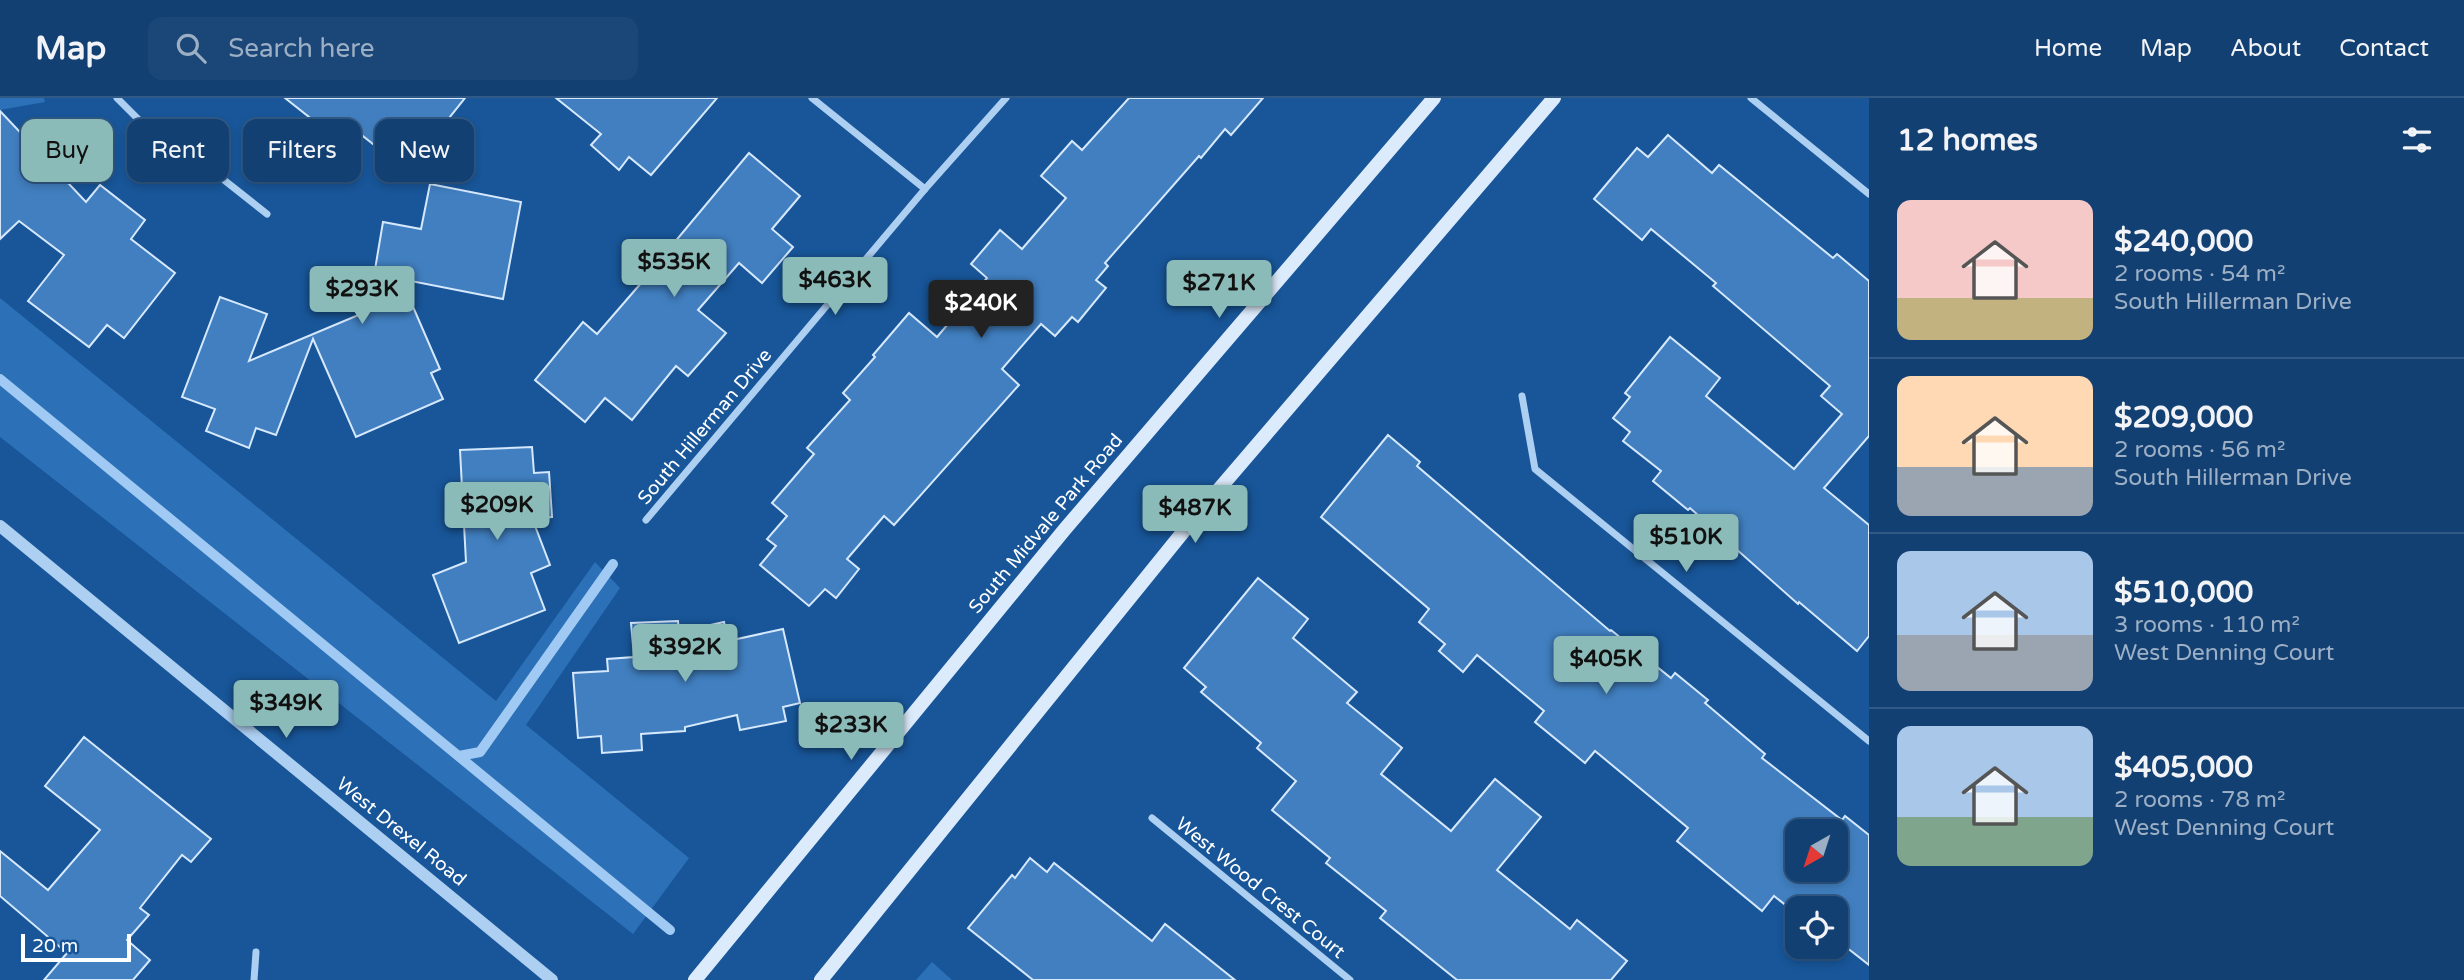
<!DOCTYPE html>
<html lang="en">
<head>
<meta charset="utf-8">
<style>
  :root { --surface:#124073; --page:#1b4778; --text:#f1f3f6; --muted:#9cafc4; --line:#315985; --accent:#8bbbb9 }
  body { margin:0; font-family:"Varela Round",sans-serif; background:var(--page); color:var(--text); height:100vh; display:flex; flex-direction:column; font-size:26px; white-space:nowrap }
  * { box-sizing:border-box; margin:0 }
  p { font-size:23px; color:var(--muted) }
  .icon { flex:none; width:38px; height:38px; fill:none; stroke:currentColor; stroke-width:2; stroke-linecap:round; stroke-linejoin:round }
  .map { position:relative; flex:1; overflow:hidden }
  .sheet { display:flex; flex-direction:column; background:var(--surface); width:595px }
  .sheet>* { flex:none }
  .guide { position:absolute; left:21px; top:21px; width:665px; height:63px; display:flex; gap:14px }
  .needle { width:46px; rotate:219deg }
  .tools { position:absolute; left:1785px; top:721px; display:grid; gap:14px }
  .tools a { display:grid; place-items:center; width:63px; height:63px; border-radius:14px; background:var(--surface); box-shadow:0 4px 10px #0003,0 0 0 2px var(--line); font-size:35px }
  .scale { position:absolute; left:21px; bottom:18px; width:110px; box-sizing:border-box; padding-left:7px; border:4px solid #fff; border-top:0; font-size:19px; line-height:24px; white-space:nowrap; color:#fff; -webkit-text-stroke:5px #185699; paint-order:stroke }
  .price { position:absolute; translate:-50% -60px; padding:0 16px; border-radius:7px; background:var(--accent); color:#111; font-size:23px; line-height:46px; filter:drop-shadow(0 2px 4px #0008) }
  .price::after { content:''; position:absolute; left:50%; top:42px; width:21px; height:16px; margin-left:-10px; background:inherit; clip-path:polygon(0 0,100% 0,50% 100%) }
  .price.current { background:#222; color:#fff }
  ul { padding:0; list-style:none }
  li { display:flex; align-items:center; gap:21px; height:175px; padding:0 28px }
  li+li { border-top:2px solid var(--line) }
  li span { display:grid; place-items:center; flex:none; width:196px; height:140px; border-radius:14px; color:#555 }
  li>.icon { margin-inline-start:auto }
  span .icon { width:84px; height:84px; fill:#fffc; stroke-width:1 }
  li b { font-size:30px }
  h2 { display:flex; justify-content:space-between; align-items:center; height:84px; padding:0 28px; font-size:30px }
  .chip { padding:0 24px; border-radius:14px; background:var(--surface); box-shadow:0 4px 10px #0003,0 0 0 2px var(--line); font-size:24px; line-height:63px }
  .chip.current { background:var(--accent); color:#111 }
  header { display:flex; align-items:center; gap:42px; box-sizing:border-box; height:98px; padding:0 35px; background:var(--surface); border-bottom:2px solid var(--line) }
  header strong { font-size:33px }
  nav { display:flex; gap:38px; margin-inline-start:auto; font-size:24px }
  .search { width:490px; height:63px; background:var(--page); display:flex; align-items:center; gap:18px; box-sizing:border-box; padding:0 24px; border-radius:14px; color:var(--muted); font-size:26px }
  main { display:flex; flex:1; min-height:0 }
  .map>svg:first-child { display:block }
  .park { fill:#2c70b7 }
  .lines { fill:none; stroke-linecap:round; stroke-linejoin:round }
  .stream { stroke:#a0caf3; stroke-width:10 }
  .building { fill:#417fc0; stroke:#d5e8fc; stroke-width:2; fill-rule:evenodd }
  .minor { stroke:#adcff1; stroke-width:7 }
  .tertiary { stroke:#adcff1; stroke-width:12 }
  .secondary { stroke:#dcebfc; stroke-width:14 }
  .labels { text-anchor:middle; stroke-width:5; stroke-linejoin:round; paint-order:stroke }
  .street-label { font-size:19px; fill:#fff; stroke:#185699 }
</style>
</head>
<body>
<header>
<strong>Map</strong>
<div class="search"><svg class="icon" aria-label="search" viewBox="0 0 24 24"><circle cx="10" cy="10" r="6"/><path d="M15 15l6 6"/></svg>Search here</div>
<nav><a>Home</a><a>Map</a><a>About</a><a>Contact</a></nav>
</header>
<main>
<div class="map">
<svg width="1869" height="882" viewBox="0 0 1869 882">
  <rect width="100%" height="100%" fill="#185699"/>
  <g class="park">
    <polygon points="0,0 44,0 45,4 0,12"/>
    <polygon points="0,200 496,603 595,464 620,490 526,627 689,760 633,836 0,339"/>
    <polygon points="932,864 952,882 916,882"/>
  </g>
  <g class="lines">
    <g class="stream">
      <polyline points="0,281 670,832"/>
      <polyline points="459,658 480,654 613,466"/>
    </g>
  </g>
  <g class="building">
    <polygon points="285,0 465,0 410,69 381,46 378,50 354,31 342,45"/>
    <polygon points="556,0 717,0 651,77 629,59 619,72 591,47 601,36"/>
    <polygon points="1129,0 1263,0 1231,37 1225,31 1201,60 1199,58 1105,165 1108,168 1096,182 1106,190 1078,224 1072,219 1055,238 1041,226 1002,271 1019,287 894,427 884,418 847,461 859,471 836,500 825,491 809,508 760,467 776,448 767,441 787,418 772,405 814,356 807,350 850,302 843,295 875,259 873,257 909,215 937,239 987,180 971,166 1000,132 1022,151 1066,100 1041,78 1072,43 1082,52"/>
    <polygon points="0,13 86,104 100,87 145,122 131,141 175,175 124,240 107,227 89,249 28,203 64,157 19,123 0,141"/>
    <polygon points="1668,37 1712,75 1719,67 1833,160 1837,156 1869,183 1869,338 1824,390 1869,427 1869,538 1857,553 1799,504 1798,506 1690,410 1688,412 1653,383 1661,373 1623,343 1630,334 1613,320 1630,299 1625,295 1670,239 1720,280 1706,298 1794,371 1842,316 1821,298 1830,288 1713,188 1716,185 1651,131 1642,142 1594,101 1637,50 1648,59"/>
    <polygon points="749,55 800,98 772,131 793,149 762,185 739,165 698,212 726,235 688,278 676,268 632,322 605,300 585,324 535,282 583,224 597,236 642,184 630,174 653,147 664,157"/>
    <polygon points="430,86 521,104 503,201 401,181 440,271 431,275 443,301 356,339 313,241 276,337 256,330 249,350 206,333 215,311 182,299 220,199 267,216 249,263 368,213 383,124 421,131"/>
    <path d="M 1388,337 L 1420,364 L 1417,368 L 1610,533 L 1611,532 L 1671,580 L 1675,575 L 1708,602 L 1705,605 L 1765,656 L 1762,660 L 1842,722 L 1845,718 L 1869,737 L 1869,867 L 1837,842 L 1836,845 L 1836,810 L 1797,810 L 1797,816 L 1774,798 L 1762,813 L 1677,743 L 1688,730 L 1595,653 L 1585,665 L 1535,624 L 1544,613 L 1477,557 L 1463,574 L 1439,553 L 1445,546 L 1419,524 L 1429,511 L 1321,419 ZM 1797,733 L 1836,733 L 1836,772 L 1797,772 Z"/>
    <polygon points="532,349 534,375 549,374 552,419 532,420 550,467 531,475 545,512 459,545 433,477 466,464 460,352"/>
    <polygon points="1258,480 1308,521 1293,540 1357,594 1347,605 1402,650 1381,676 1451,733 1495,681 1541,719 1497,772 1570,831 1577,822 1627,863 1611,882 1457,882 1380,820 1386,813 1326,765 1330,760 1272,712 1296,683 1257,650 1261,645 1201,594 1206,589 1184,570"/>
    <polygon points="678,523 679,534 724,524 728,543 783,531 800,605 783,609 786,623 740,632 737,617 685,629 685,633 641,636 642,652 602,655 601,638 578,640 573,575 608,573 607,561 634,559 631,525"/>
    <polygon points="84,639 211,741 191,764 182,757 140,810 149,817 127,842 150,862 133,882 44,882 67,855 0,798 0,753 48,792 100,732 45,688"/>
    <polygon points="1030,760 1047,774 1054,765 1152,843 1165,826 1235,882 1033,882 968,830 1012,777 1015,780"/>
  </g>
  <g class="lines">
    <g class="minor">
      <polyline points="117,0 141,24 200,63 267,116"/>
      <polyline points="812,0 925,91"/>
      <polyline points="1751,0 1869,96"/>
      <polyline points="1522,298 1535,371 1869,643"/>
      <polyline points="646,422 925,91 1006,0"/>
      <polyline points="1152,720 1350,882"/>
      <polyline points="254,882 256,854"/>
    </g>
    <polyline class="tertiary" points="0,428 552,882"/>
    <g class="secondary">
      <polyline points="695,882 1065,431 1434,0"/>
      <polyline points="821,882 1196,418 1554,0"/>
    </g>
  </g>
  <g class="labels">
    <g class="street-label">
      <text transform="translate(704 328) rotate(-50)" y="7">South Hillerman Drive</text>
      <text transform="translate(1045 425) rotate(-50)" y="7">South Midvale Park Road</text>
      <text transform="translate(402 733) rotate(39)" y="7">West Drexel Road</text>
      <text transform="translate(1261 789) rotate(39)" y="7">West Wood Crest Court</text>
    </g>
  </g>
</svg>
<div class="tools">
<a><svg class="needle" viewBox="-14 -14 28 28"><path d="M0-13l5 13h-10z" fill="#e53935"/><path d="M0 13l5-13h-10z" fill="#9cafc4"/></svg></a>
<a><svg class="icon" aria-label="locate" viewBox="0 0 24 24"><circle cx="12" cy="12" r="6"/><path d="M12 2v4M12 18v4M2 12h4M18 12h4"/></svg></a>
</div>
<div class="scale">20 m</div>
<b class="price" style="left:674px;top:201px">$535K</b>
<b class="price" style="left:835px;top:219px">$463K</b>
<b class="price" style="left:1219px;top:222px">$271K</b>
<b class="price" style="left:362px;top:228px">$293K</b>
<b class="price current" style="left:981px;top:242px">$240K</b>
<b class="price" style="left:497px;top:444px">$209K</b>
<b class="price" style="left:1195px;top:447px">$487K</b>
<b class="price" style="left:1686px;top:476px">$510K</b>
<b class="price" style="left:685px;top:586px">$392K</b>
<b class="price" style="left:1606px;top:598px">$405K</b>
<b class="price" style="left:286px;top:642px">$349K</b>
<b class="price" style="left:851px;top:664px">$233K</b>
<div class="guide">
<a class="chip current">Buy</a>
<a class="chip">Rent</a>
<a class="chip">Filters</a>
<a class="chip">New</a>
</div>
</div>
<section class="sheet">
<h2>12 homes<svg class="icon" aria-label="filters" viewBox="0 0 24 24"><path d="M4 7h16M4 17h16"/><circle cx="9" cy="7" r="2"/><circle cx="15" cy="17" r="2"/></svg></h2>
<ul>
<li><span style="background:linear-gradient(#f6c9c9 70%,#c2b280 0)"><svg class="icon" aria-label="home" viewBox="0 0 24 24"><path d="M3 11l9-7 9 7M6 9v11h12V9"/></svg></span><div><b>$240,000</b><p>2 rooms · 54 m²</p><p>South Hillerman Drive</p></div></li>
<li><span style="background:linear-gradient(#ffd9b3 65%,#9aa5b1 0)"><svg class="icon" aria-label="home" viewBox="0 0 24 24"><path d="M3 11l9-7 9 7M6 9v11h12V9"/></svg></span><div><b>$209,000</b><p>2 rooms · 56 m²</p><p>South Hillerman Drive</p></div></li>
<li><span style="background:linear-gradient(#a9c7e8 60%,#9aa5b1 0)"><svg class="icon" aria-label="home" viewBox="0 0 24 24"><path d="M3 11l9-7 9 7M6 9v11h12V9"/></svg></span><div><b>$510,000</b><p>3 rooms · 110 m²</p><p>West Denning Court</p></div></li>
<li><span style="background:linear-gradient(#a9c7e8 65%,#7fa58c 0)"><svg class="icon" aria-label="home" viewBox="0 0 24 24"><path d="M3 11l9-7 9 7M6 9v11h12V9"/></svg></span><div><b>$405,000</b><p>2 rooms · 78 m²</p><p>West Denning Court</p></div></li>
</ul>
</section>
</main>
</body>
</html>
